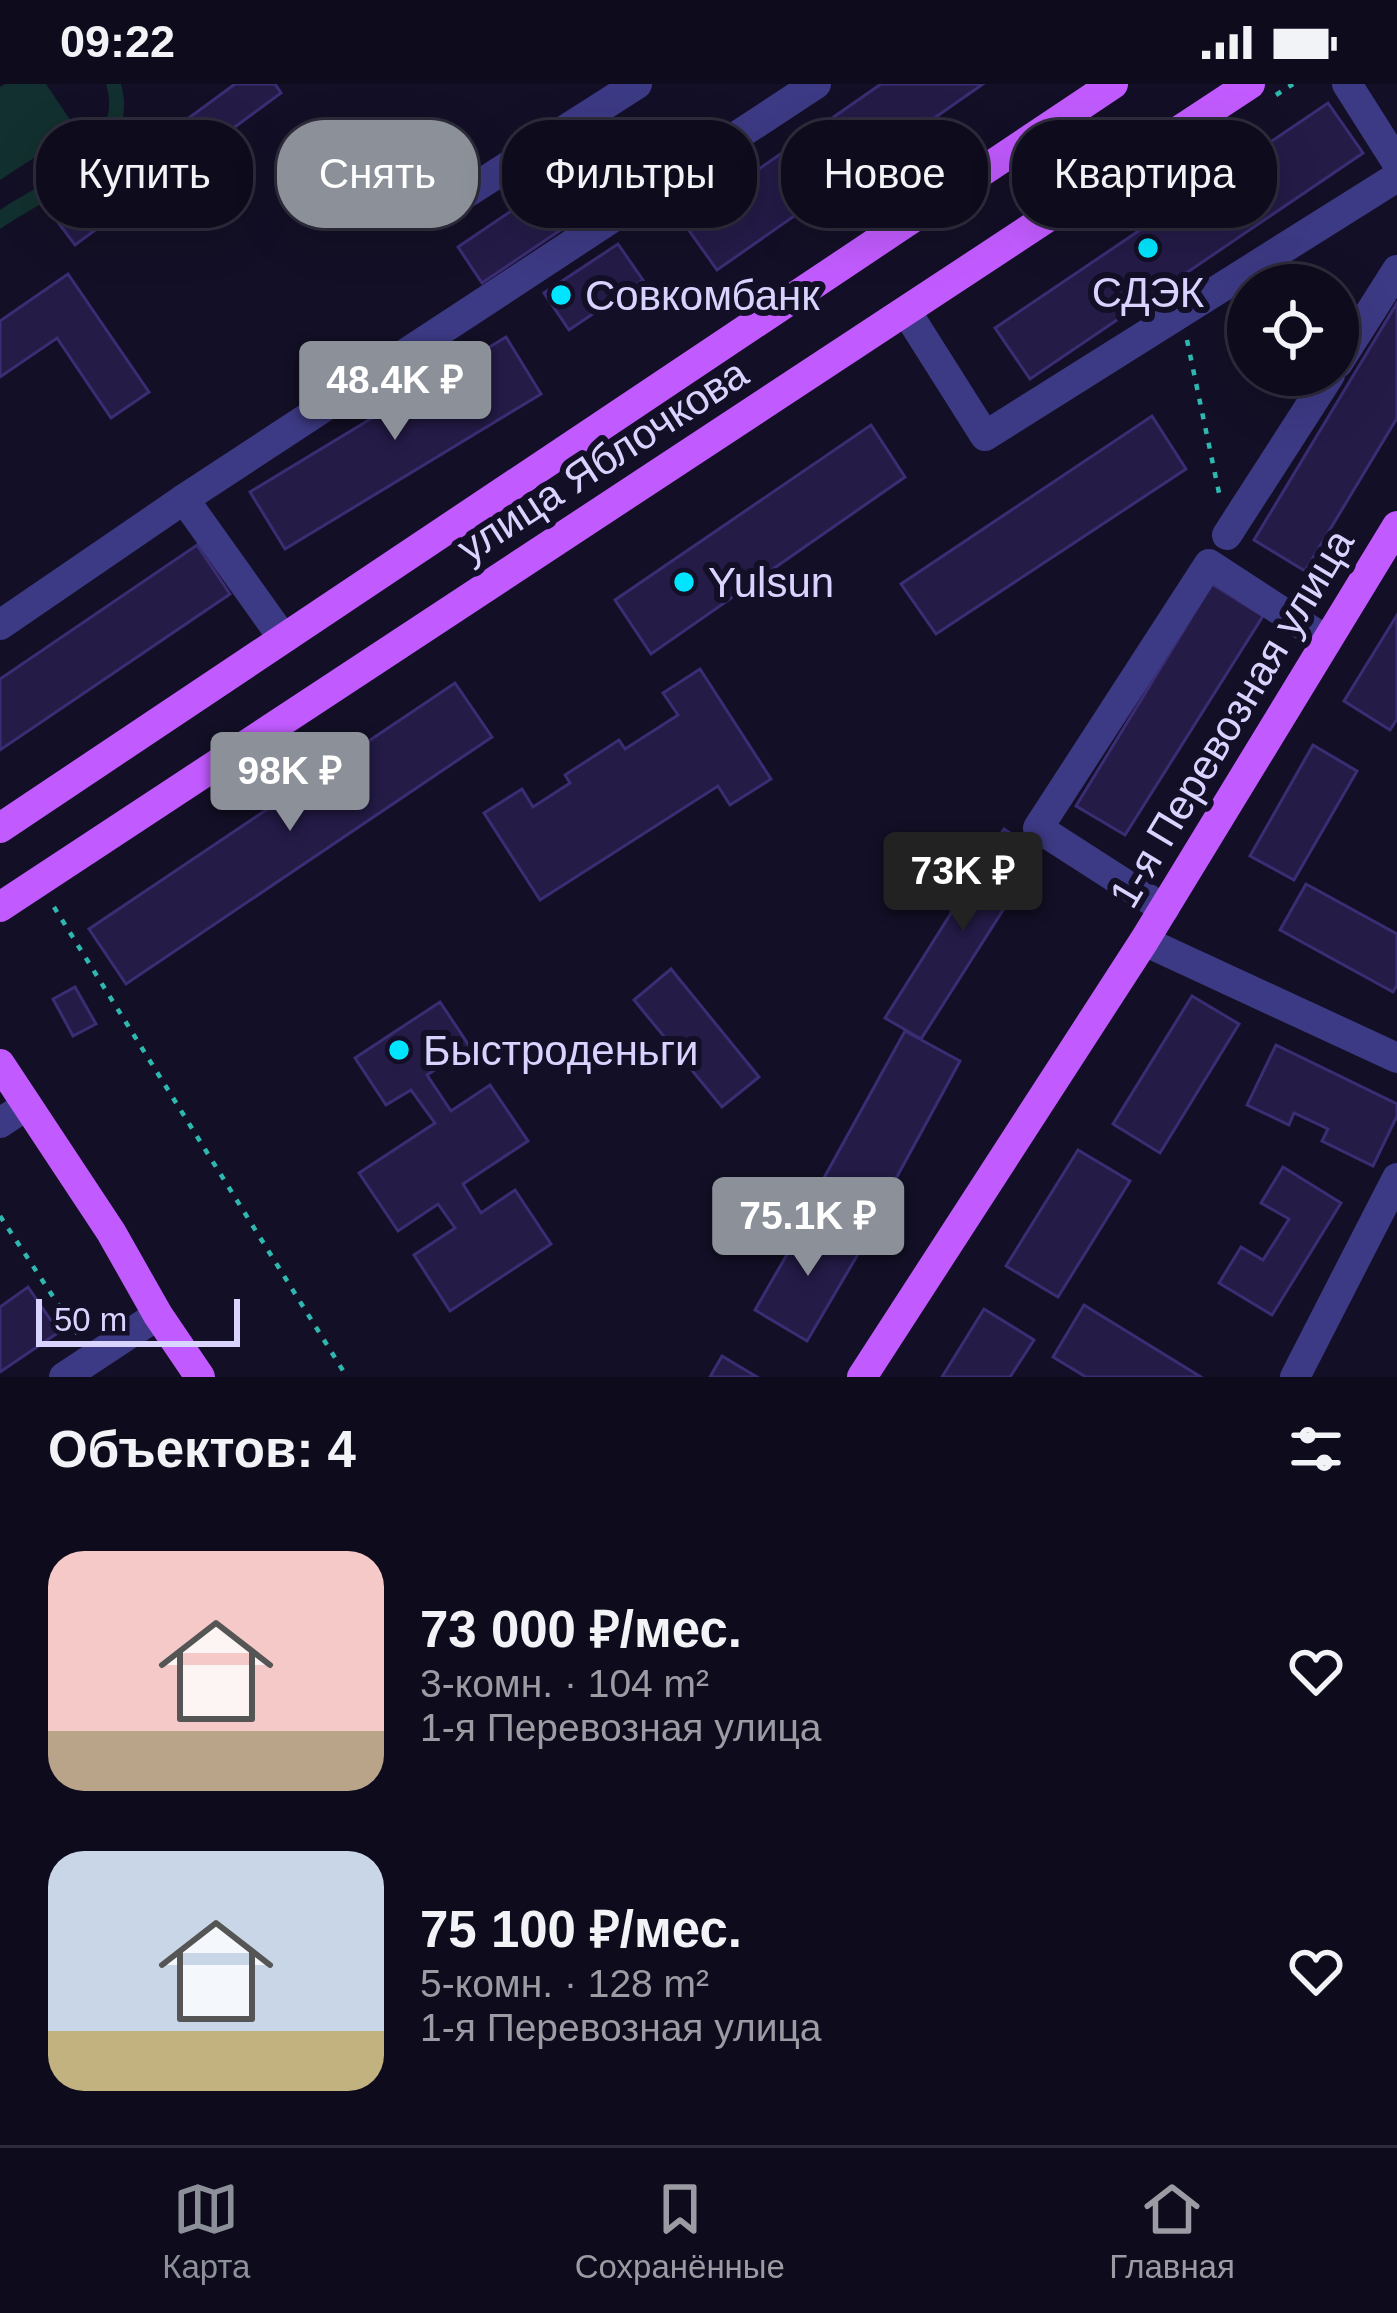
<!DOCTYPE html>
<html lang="ru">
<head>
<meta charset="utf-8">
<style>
  :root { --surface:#0e0b1c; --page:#171425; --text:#f1f3f6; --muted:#9b9ba3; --line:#2e2b3b; --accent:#8c9099 }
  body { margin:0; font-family:Helvetica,sans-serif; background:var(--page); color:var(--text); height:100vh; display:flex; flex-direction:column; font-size:45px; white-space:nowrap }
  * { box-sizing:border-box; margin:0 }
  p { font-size:39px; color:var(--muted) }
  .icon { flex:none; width:66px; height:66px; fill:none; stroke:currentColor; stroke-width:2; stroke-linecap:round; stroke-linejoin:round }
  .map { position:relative; height:1293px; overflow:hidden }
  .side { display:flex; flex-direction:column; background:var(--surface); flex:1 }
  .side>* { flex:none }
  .banner { position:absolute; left:36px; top:36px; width:1326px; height:108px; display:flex; gap:24px }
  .tools { position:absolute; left:1227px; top:180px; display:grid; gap:24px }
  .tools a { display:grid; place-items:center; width:132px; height:132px; border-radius:50%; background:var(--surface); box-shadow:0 12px 48px #0002,0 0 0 3px var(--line); font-size:60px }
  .scale { position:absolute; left:36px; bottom:30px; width:204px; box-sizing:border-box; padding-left:12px; border:6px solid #d9d4ff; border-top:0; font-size:33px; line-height:42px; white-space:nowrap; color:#d9d4ff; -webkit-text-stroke:9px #130f26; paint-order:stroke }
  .price { position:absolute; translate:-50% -102px; padding:0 27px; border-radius:12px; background:var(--accent); color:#fff; font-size:39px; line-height:78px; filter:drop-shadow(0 3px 6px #0008) }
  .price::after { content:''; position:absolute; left:50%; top:72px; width:36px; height:27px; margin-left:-18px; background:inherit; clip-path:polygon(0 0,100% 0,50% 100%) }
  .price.current { background:#222; color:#fff }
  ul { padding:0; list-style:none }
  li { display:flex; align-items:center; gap:36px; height:300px; padding:0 48px }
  li span { display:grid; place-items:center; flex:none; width:336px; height:240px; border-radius:36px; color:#555 }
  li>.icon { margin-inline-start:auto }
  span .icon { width:144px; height:144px; fill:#fffc; stroke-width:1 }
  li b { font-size:51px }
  h2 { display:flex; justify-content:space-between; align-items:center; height:144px; padding:0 48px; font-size:51px }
  .tag { padding:0 42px; border-radius:48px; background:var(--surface); box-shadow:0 12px 48px #0002,0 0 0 3px var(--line); font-size:42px; line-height:108px }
  .tag.current { background:var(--accent); color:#fff }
  .status { display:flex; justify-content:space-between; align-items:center; height:84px; padding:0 60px; background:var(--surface); direction:ltr }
  .status svg { height:33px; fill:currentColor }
  .tab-bar { display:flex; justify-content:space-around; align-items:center; height:168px; border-top:3px solid var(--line); background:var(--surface); font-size:33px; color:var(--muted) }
  .tab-bar a { display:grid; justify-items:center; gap:6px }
  .tab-bar .current { color:var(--accent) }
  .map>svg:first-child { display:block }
  .green { fill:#12302f }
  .building { fill:#241b47; stroke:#3b2d73; stroke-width:3 }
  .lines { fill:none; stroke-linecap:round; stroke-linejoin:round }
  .path { stroke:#2fb8b0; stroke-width:4.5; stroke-dasharray:6 9; stroke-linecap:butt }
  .minor { stroke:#3d3a85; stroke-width:30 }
  .major { stroke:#c25bff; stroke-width:30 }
  .poi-dot { fill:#00e5ff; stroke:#130f26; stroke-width:4.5 }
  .labels { text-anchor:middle; stroke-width:12; stroke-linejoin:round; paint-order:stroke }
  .poi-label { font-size:42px; fill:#d9d4ff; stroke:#130f26; text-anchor:start }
  .street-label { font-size:42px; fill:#d9d4ff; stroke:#130f26 }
</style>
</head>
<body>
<div class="status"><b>09:22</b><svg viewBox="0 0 49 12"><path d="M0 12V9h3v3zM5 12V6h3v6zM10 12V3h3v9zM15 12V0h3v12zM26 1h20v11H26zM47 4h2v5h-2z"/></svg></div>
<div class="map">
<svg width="1397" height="1293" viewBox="0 0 1397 1293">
  <rect width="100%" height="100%" fill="#130f26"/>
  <g class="green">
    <polygon points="5,0 46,0 77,46 0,96 0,3"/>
    <path d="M 106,0 L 121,0 C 142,73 50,112 0,145 L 0,126 C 45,96 126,65 106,0 Z"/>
  </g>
  <g class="building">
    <polygon points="235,0 275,0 281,9 75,161 54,133"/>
    <polygon points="881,0 983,0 717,186 683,138"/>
    <polygon points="1328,19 1363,69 1030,295 995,244"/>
    <polygon points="623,51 648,87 482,199 458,163"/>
    <polygon points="618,160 643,196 569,246 544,209"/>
    <polygon points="68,190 149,308 111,334 57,254 0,293 0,237"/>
    <polygon points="1397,219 1397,334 1305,487 1254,456"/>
    <polygon points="506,253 541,310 285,465 250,408"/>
    <polygon points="1152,332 1186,385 936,550 901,500"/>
    <polygon points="871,341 905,393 651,570 615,516"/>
    <polygon points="197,461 230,510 0,666 0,595"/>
    <polygon points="1212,500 1263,532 1125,751 1076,722"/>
    <polygon points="1397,531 1397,635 1390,646 1344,617"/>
    <polygon points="700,585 771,695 730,721 718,702 540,816 484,729 522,705 533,723 570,699 565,691 619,656 625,665 678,631 663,609"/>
    <polygon points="455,599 492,653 126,900 89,845"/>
    <polygon points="1313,661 1357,687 1294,796 1250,772"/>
    <polygon points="1004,745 1040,768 921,955 885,934"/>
    <polygon points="1306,800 1397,850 1397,901 1393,908 1280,846"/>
    <polygon points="671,885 759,993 722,1023 634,916"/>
    <polygon points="75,903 96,940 73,952 53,915"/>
    <polygon points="1192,912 1239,940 1160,1069 1113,1040"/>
    <polygon points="440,918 470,963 427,991 451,1027 490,1001 528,1057 463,1100 481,1129 515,1106 551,1160 450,1227 414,1171 455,1144 438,1120 398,1147 359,1089 435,1039 411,1006 386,1021 355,974"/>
    <polygon points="905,947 960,977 875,1133 819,1103"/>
    <polygon points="1276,961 1397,1020 1397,1032 1373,1082 1322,1057 1328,1045 1294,1029 1289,1041 1247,1021"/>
    <polygon points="1078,1066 1130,1097 1058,1213 1006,1182"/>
    <polygon points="1283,1083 1341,1119 1272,1231 1219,1199 1241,1163 1263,1176 1289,1135 1261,1119"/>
    <polygon points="808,1134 861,1165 807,1257 755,1226"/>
    <polygon points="28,1203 59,1248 0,1288 0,1223"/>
    <polygon points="1084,1221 1201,1293 1086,1293 1053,1273"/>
    <polygon points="984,1225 1034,1256 1010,1293 942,1293"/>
    <polygon points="722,1272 757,1293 710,1293"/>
  </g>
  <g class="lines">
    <g class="path">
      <polyline points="1276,11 1293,0"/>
      <polyline points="1187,256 1219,409"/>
      <polyline points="54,823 347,1293"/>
      <polyline points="0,1132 79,1252"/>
    </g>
    <g class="minor">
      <polyline points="1347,0 1397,79"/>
      <polyline points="446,122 637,0"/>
      <polyline points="906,227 985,352 1397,93"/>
      <polyline points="1338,279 1397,186"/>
      <polyline points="184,415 283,554"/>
      <polyline points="1227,451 1330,291"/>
      <polyline points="0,541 184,415 816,0"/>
      <polyline points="1164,825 1038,744 1209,480 1327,557"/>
      <polyline points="1144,857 1397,974"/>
      <polyline points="0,1039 27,1021"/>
      <polyline points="64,1293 158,1231"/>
      <polyline points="1295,1293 1397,1094"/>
    </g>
    <g class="major">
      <polyline points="0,744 1113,0"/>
      <polyline points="0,823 1250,0"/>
      <polyline points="0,980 111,1148 158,1231 200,1293"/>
      <polyline points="862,1293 1144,857 1397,442"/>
    </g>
  </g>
  <g class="poi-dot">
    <circle cx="1148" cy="164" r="12"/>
    <circle cx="561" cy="211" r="12"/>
    <circle cx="684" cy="498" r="12"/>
    <circle cx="399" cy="966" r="12"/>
  </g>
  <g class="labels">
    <g class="poi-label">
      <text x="1148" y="223" text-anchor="middle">СДЭК</text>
      <text x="585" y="226">Совкомбанк</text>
      <text x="708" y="513">Yulsun</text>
      <text x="423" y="981">Быстроденьги</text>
    </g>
    <g class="street-label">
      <text transform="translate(602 376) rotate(-33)" y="15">улица Яблочкова</text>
      <text transform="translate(1231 634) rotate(-59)" y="15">1-я Перевозная улица</text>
    </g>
  </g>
</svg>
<div class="tools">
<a><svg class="icon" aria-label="locate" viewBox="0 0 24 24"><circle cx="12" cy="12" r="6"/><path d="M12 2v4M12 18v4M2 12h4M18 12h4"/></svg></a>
</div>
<div class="scale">50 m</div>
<b class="price" style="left:395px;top:359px">48.4K ₽</b>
<b class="price" style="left:290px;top:750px">98K ₽</b>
<b class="price current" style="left:963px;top:850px">73K ₽</b>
<b class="price" style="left:808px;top:1195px">75.1K ₽</b>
<div class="banner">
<a class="tag">Купить</a>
<a class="tag current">Снять</a>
<a class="tag">Фильтры</a>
<a class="tag">Новое</a>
<a class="tag">Квартира</a>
</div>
</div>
<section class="side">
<h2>Объектов: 4<svg class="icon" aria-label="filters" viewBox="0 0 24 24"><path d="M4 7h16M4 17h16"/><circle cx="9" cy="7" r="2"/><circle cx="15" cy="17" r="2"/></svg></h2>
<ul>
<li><span style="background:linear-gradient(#f6c9c9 75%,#b9a48a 0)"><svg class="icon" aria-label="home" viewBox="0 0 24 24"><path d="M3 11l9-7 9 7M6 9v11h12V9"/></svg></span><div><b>73 000 ₽/мес.</b><p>3-комн. · 104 m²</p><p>1-я Перевозная улица</p></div><svg class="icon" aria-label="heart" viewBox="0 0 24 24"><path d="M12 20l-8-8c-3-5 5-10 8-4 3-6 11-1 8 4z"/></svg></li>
<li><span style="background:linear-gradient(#c9d6e8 75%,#c2b280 0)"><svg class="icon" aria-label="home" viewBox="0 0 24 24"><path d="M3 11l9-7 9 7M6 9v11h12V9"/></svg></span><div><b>75 100 ₽/мес.</b><p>5-комн. · 128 m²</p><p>1-я Перевозная улица</p></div><svg class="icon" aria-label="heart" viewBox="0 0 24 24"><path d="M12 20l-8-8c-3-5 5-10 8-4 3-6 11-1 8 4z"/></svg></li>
</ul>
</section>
<nav class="tab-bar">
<a class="current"><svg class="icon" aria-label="map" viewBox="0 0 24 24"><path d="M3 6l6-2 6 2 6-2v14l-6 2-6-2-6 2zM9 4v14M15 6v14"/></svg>Карта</a>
<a><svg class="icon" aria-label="saved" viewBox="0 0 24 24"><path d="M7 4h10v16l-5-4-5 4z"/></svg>Сохранённые</a>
<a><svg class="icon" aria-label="home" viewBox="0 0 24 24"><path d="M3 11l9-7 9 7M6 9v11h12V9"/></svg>Главная</a>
</nav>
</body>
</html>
